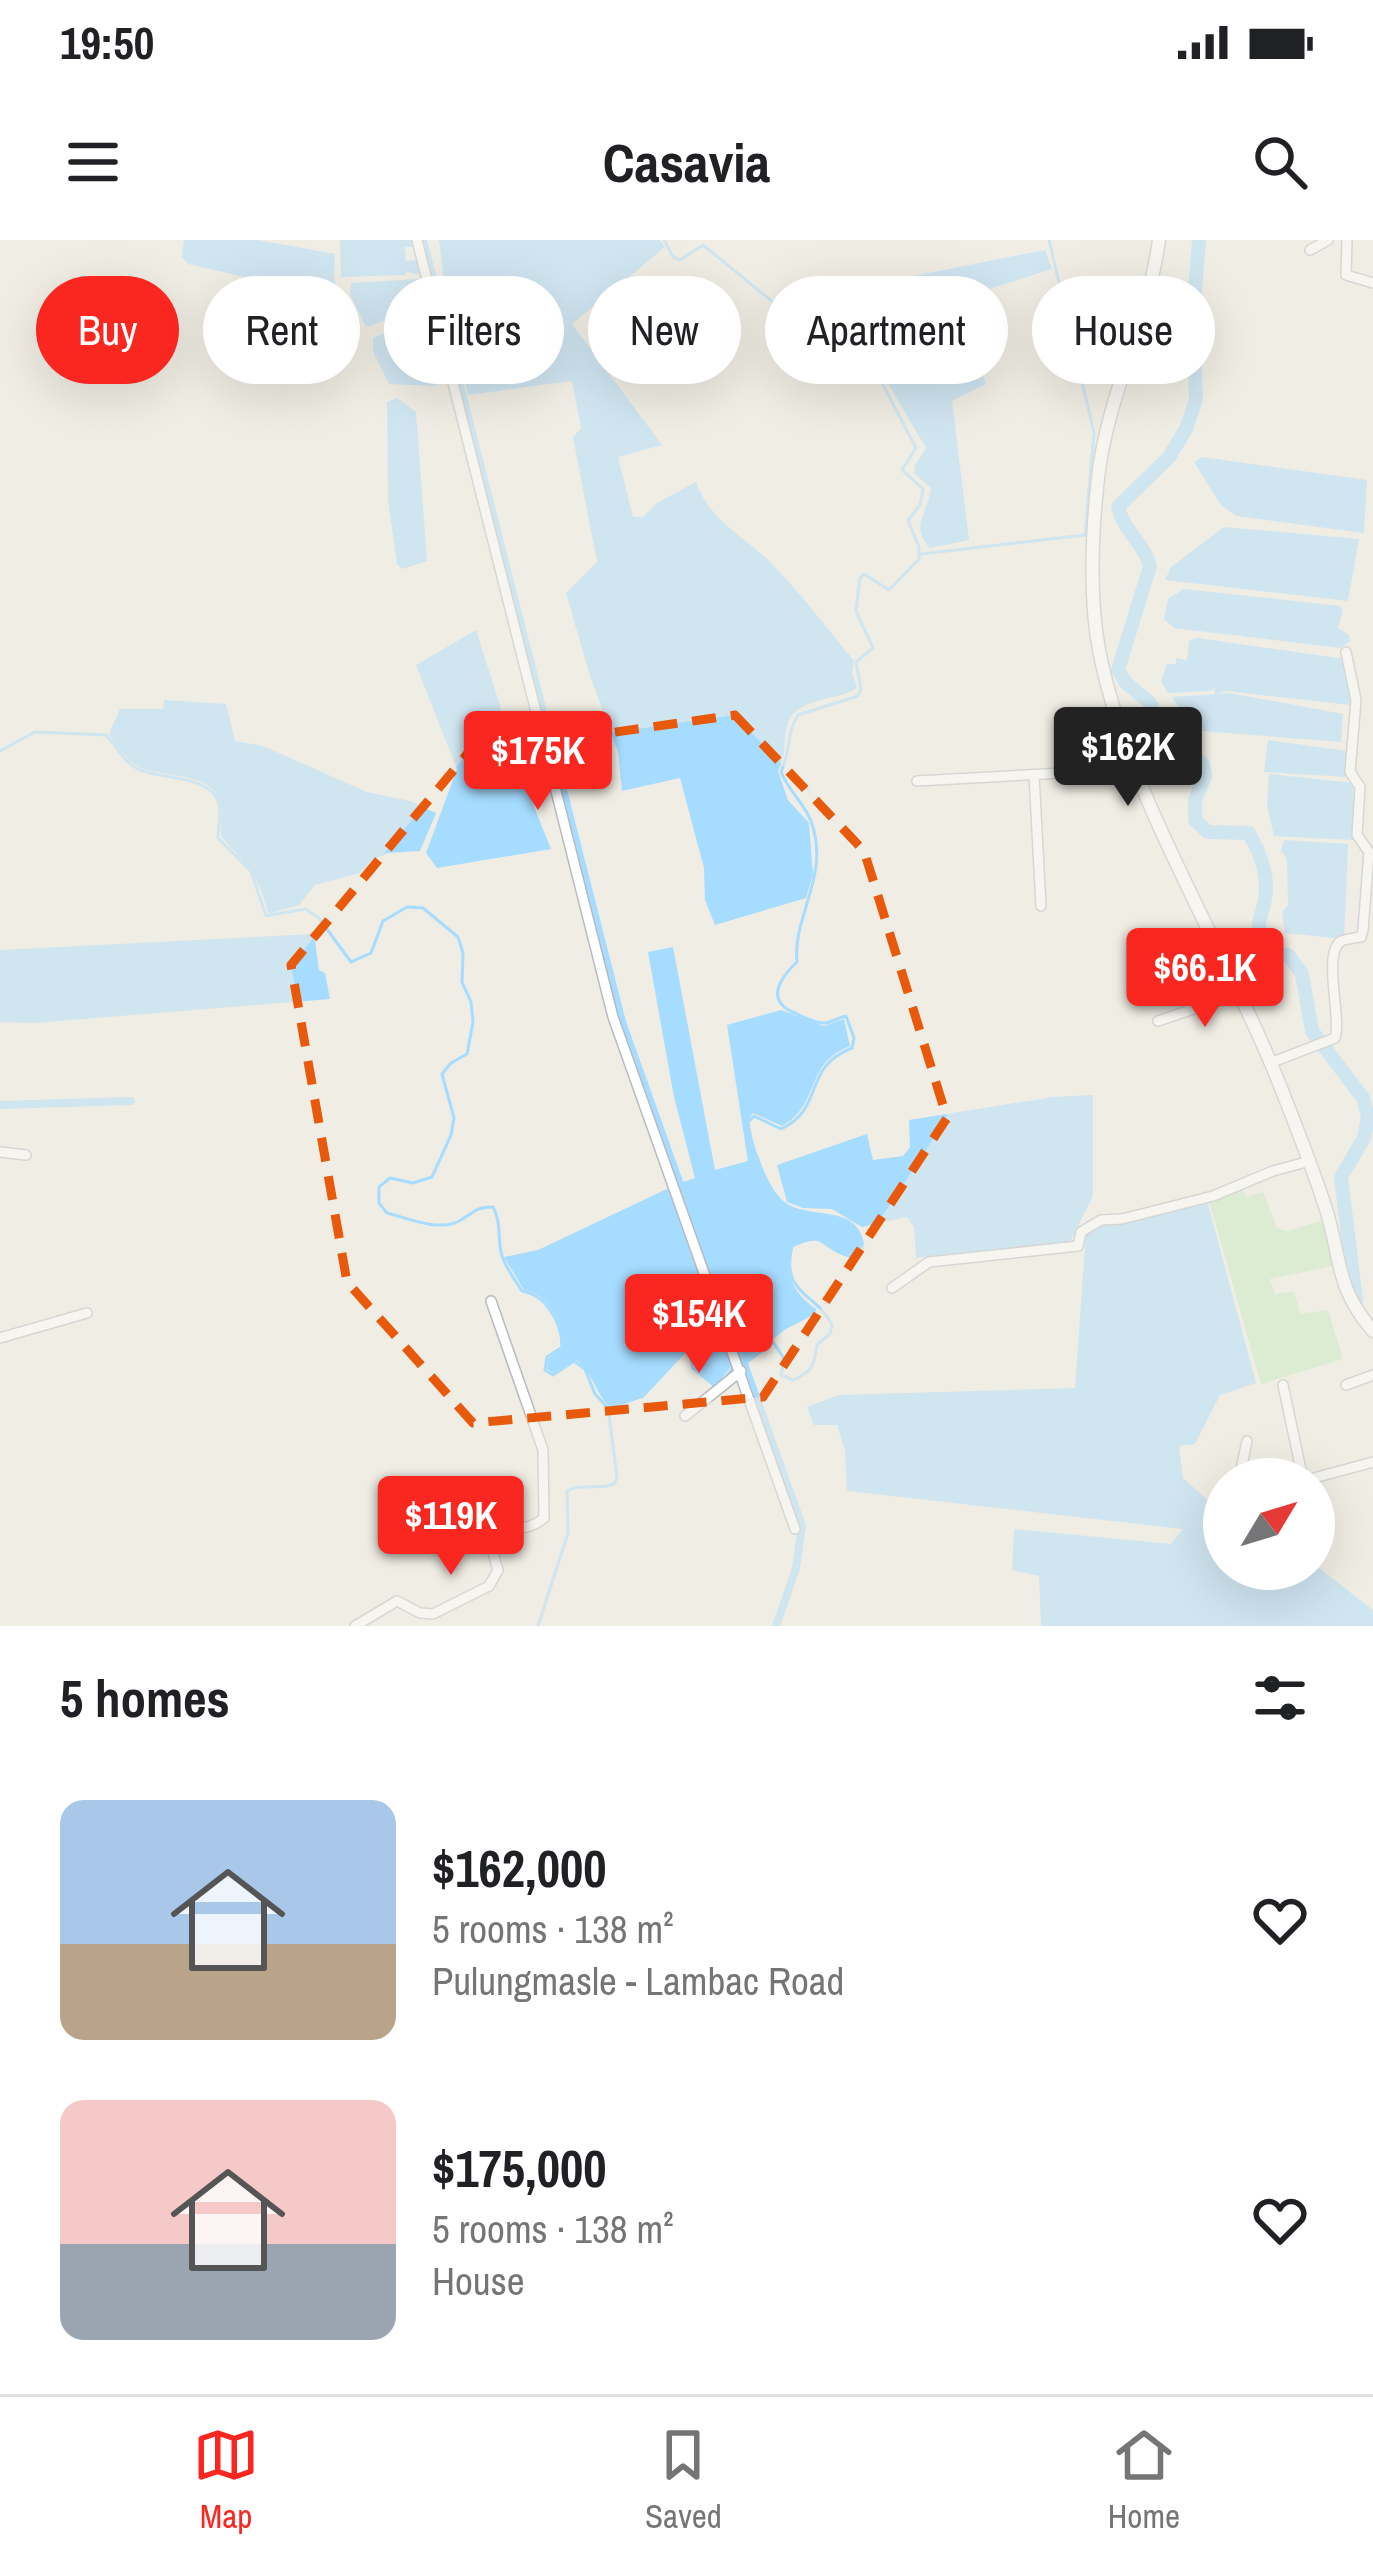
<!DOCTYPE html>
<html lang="en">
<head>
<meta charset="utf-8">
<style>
  :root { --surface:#fff; --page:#f6f6f6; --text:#202124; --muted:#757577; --line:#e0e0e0; --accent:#fa2720 }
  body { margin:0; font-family:"Archivo Narrow",sans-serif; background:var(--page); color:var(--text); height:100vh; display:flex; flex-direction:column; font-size:45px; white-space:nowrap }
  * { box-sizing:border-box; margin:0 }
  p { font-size:39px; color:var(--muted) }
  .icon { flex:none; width:66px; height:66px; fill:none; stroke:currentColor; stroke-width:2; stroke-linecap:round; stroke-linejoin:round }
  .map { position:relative; height:1386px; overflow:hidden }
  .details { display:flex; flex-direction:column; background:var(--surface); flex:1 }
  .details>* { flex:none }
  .banner { position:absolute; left:36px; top:36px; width:1302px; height:108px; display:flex; gap:24px }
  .needle { width:78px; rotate:52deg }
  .controls { position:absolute; left:1203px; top:1218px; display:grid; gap:24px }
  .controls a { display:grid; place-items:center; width:132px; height:132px; border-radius:50%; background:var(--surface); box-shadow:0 12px 48px #0002; font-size:60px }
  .price { position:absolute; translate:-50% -102px; padding:0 27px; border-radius:12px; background:var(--accent); color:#fff; font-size:39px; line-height:78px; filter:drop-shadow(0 3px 6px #0008) }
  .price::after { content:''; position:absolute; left:50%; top:72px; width:36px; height:27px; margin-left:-18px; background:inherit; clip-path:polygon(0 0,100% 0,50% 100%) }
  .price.active { background:#222; color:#fff }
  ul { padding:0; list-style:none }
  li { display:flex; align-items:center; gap:36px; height:300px; padding:0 60px }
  li span { display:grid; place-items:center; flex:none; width:336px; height:240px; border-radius:24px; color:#555 }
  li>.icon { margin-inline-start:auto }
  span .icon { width:144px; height:144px; fill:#fffc; stroke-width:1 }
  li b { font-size:51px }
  h2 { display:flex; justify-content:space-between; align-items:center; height:144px; padding:0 60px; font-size:51px }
  .chip { padding:0 42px; border-radius:54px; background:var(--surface); box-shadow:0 12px 48px #0002; font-size:42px; line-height:108px }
  .chip.active { background:var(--accent); color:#fff }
  .status { display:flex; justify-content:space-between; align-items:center; height:84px; padding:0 60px; background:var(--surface); direction:ltr }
  .status svg { height:33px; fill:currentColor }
  header { display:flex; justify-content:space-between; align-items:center; height:156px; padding:0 60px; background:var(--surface); font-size:54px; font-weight:700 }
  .tabs { display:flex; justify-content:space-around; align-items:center; height:168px; border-top:3px solid var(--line); background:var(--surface); font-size:33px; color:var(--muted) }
  .tabs a { display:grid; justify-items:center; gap:6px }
  .tabs .active { color:var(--accent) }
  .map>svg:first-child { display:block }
  .green { fill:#c1eabf }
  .water { fill:#a6dcff }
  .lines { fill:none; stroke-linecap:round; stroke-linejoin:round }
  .stream { stroke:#a6dcff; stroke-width:3 }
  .canal { stroke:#a6dcff; stroke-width:8 }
  .river { stroke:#a6dcff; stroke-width:14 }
  .street-casing { stroke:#b7bbc0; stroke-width:12 }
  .secondary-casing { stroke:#b8bcc2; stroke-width:15 }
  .street { stroke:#fff; stroke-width:9 }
  .secondary { stroke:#fff; stroke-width:12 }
  .marked { fill:none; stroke:#e8590c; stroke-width:9; stroke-dasharray:24 15; stroke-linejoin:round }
</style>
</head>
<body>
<div class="status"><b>19:50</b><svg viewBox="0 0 49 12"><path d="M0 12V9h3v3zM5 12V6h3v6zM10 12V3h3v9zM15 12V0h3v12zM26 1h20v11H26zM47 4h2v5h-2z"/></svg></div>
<header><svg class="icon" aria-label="menu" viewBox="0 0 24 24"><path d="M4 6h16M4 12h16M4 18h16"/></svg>Casavia<svg class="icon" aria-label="search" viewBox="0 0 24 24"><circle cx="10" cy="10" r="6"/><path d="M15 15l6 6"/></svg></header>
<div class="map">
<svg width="1373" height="1386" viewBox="0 0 1373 1386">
  <rect width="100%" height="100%" fill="#f0ede4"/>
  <polygon class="green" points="1242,947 1246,957 1263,952 1277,988 1287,991 1325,980 1336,1025 1270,1039 1275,1054 1294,1051 1300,1074 1328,1070 1343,1119 1261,1144 1209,960"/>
  <g class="water">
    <polygon points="184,0 258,0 335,14 334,39 339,59 188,24 182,17"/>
    <polygon points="340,0 412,0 413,7 405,7 406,21 416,20 420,31 417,34 407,32 405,35 341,37"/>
    <path d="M 439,0 L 660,0 L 665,7 L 572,84 L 662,205 L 618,217 L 633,277 L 643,277 L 657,263 L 696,242 C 711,283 744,295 773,325 C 802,355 827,388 854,421 L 852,432 L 857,448 C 838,461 796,458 788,483 C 782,501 788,512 778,531 L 788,560 L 809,583 L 813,634 L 806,658 L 715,685 L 705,660 L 704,628 L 680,538 L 622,551 L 618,512 L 590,436 L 566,353 L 597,322 L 573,197 L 581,188 L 572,141 L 468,155 L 447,67 Z"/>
    <path d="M 1045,10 L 1052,29 L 955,60 L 986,144 L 952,161 L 969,300 L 930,308 C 909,285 928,274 931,248 L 915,234 L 914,227 L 926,208 L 883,135 L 844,109 L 860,94 L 853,48 Z"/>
    <polygon points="418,39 423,68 366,87 350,54 351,43"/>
    <polygon points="420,78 432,90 440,139 435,146 389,144 373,111 373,98"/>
    <polygon points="397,158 416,172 427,321 402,329 397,324 388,260 387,162"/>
    <polygon points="1202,217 1367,240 1364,293 1236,276 1220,264 1194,222"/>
    <polygon points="1224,287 1359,299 1348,361 1165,340 1171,327"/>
    <polygon points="1184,349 1340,366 1343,370 1338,388 1349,395 1350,401 1340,408 1174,388 1164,379 1168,359"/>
    <polygon points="476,390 504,478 492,487 499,505 517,506 518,527 551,609 437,628 426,613 457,529 416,425"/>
    <polygon points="1197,398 1345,419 1351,465 1226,451 1215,454 1214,448 1211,451 1168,453 1161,441 1167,424 1176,424 1176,418 1187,420 1189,401"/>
    <polygon points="1229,453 1343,474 1341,502 1202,491 1186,479 1172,457"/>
    <path d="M 164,460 L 226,464 L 235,501 L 263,506 L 367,552 L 410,561 L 436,573 L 420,611 L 387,613 L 371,621 L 360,633 L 315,645 L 299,665 L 268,674 C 258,632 247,626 221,596 C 220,587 222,576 221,567 C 217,531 165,538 141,528 C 125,520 119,508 109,494 L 120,469 L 163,469 Z"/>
    <polygon points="1268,500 1347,511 1345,537 1264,532"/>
    <polygon points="1269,534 1353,543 1353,600 1274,596 1267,566"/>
    <polygon points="1284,600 1348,604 1344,699 1285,693 1282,672 1288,665 1287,619 1281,611"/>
    <polygon points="314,694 319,730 325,733 330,759 34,783 0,782 0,710"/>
    <path d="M 673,707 L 715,930 L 748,921 L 727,785 L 781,770 L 824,786 L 844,779 L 850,806 C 804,823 821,865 782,886 L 753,873 L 747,882 L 751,906 L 759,917 L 754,919 L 759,919 C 782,1006 850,947 862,1006 L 853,1015 C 821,1010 828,987 792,1005 C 783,1033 792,1052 816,1069 L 815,1074 L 786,1089 L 745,1121 L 680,943 L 695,938 L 674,857 L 648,712 Z"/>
    <polygon points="1093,855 1093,956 1070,1002 916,1018 914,987 907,977 862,987 832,969 803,968 787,962 777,925 867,894 873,920 903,916 910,907 909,880 1053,857"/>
    <path d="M 671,947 L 735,1121 L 718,1144 C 703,1142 694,1126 691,1112 L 684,1110 L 642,1155 L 609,1166 C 595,1152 592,1131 576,1120 L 553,1133 L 547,1129 L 548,1119 L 562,1108 C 566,1084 547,1053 524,1050 L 504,1017 L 538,1010 Z"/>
    <polygon points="1207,960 1256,1143 1220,1155 1195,1204 1179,1206 1183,1238 1224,1275 1224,1329 1314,1329 1314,1324 1373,1370 1373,1386 1041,1386 1039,1336 1012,1330 1014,1289 1171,1304 1183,1289 847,1251 845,1210 837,1185 814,1185 807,1167 839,1155 1075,1148 1086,992 1090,986"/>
  </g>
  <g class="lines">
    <g class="stream">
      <path d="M 664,0 L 673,17 L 680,20 L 703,5 L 822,102 L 880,139 L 916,208 L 902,230 L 923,249 L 920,265 L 908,280 L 919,307 L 919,319 L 889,350 L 864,334 L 860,338 L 856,371 L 873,408 L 856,422 L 861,449 L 858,456 L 798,475 C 786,493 791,512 781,532 C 788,550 806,566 811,581 C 831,636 792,676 797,722 C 778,740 765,762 797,774 C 805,778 817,784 826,783 C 833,781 839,778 846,776 L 854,798 L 852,808 C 802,827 825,869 781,889 L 754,876 L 748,882 C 750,904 768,955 787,966 C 813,981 857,964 863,1007 L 853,1017 C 821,1011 828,988 792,1006 C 780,1056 817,1052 832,1085 L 830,1094 L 817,1105 C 814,1125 813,1132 793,1140 L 781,1135 L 785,1120 L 773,1102 L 744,1124 L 736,1124 L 726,1137"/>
      <polyline points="921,314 1085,295 1094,193 1049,0"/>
      <path d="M 0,511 L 35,492 L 106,495 C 118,507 122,521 138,529 C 161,541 216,533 220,569 C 220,578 218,588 218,598 L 251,631 L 266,676 L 305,669 L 318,677 L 351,722 L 371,713 L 383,681 L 407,667 L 423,668 L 458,697 L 463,713 L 462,742 L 471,762 L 473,782 L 467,814 L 451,823 L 442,834 L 454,878 L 451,895 L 432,937 L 413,943 L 390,938 L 379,947 L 379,963 L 387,973 C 407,978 437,991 457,982 C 472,975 475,966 493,967 C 502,983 497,999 502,1016 C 506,1028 515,1040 522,1051 C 546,1055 562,1082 562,1107 L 547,1117 L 545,1130 L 553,1135 L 574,1121 L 585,1129 L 595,1154 L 608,1168 L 617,1237 L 614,1244 C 599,1250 580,1243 567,1251 L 568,1293 L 538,1386"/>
      <polyline points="608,1168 643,1156 685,1111 690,1114 693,1128 715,1146"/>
    </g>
    <g class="canal">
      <polyline points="423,0 622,782 802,1286 796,1328 776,1386"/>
      <polyline points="0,865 131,861"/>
    </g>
    <path class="river" d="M 1199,0 L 1193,74 L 1196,160 L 1186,189 L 1169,217 L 1118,267 C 1123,290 1144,303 1150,326 L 1118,430 L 1126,443 L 1148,461 L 1171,497 L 1203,524 L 1205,536 L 1195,560 L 1195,580 L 1208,592 L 1249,593 C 1259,612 1267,629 1266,651 C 1264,683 1246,687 1274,716 L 1288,715 L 1302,734 L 1312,791 L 1363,858 L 1368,876 L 1364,898 L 1341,937 L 1356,1060"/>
    <g class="street-casing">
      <g id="street">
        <polyline points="417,0 613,777 795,1289"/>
        <polyline points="1347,0 1346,35 1373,43"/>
        <polyline points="1310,10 1328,0"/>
        <polyline points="1034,535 1041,666"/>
        <polyline points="917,541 1136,529"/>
        <polyline points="1158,781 1241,753"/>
        <path d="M 1270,823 L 1335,798 C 1342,778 1322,714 1341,701 C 1342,700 1359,697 1361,697 L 1363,690 L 1369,612 L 1357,595 L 1360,547 L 1350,532 L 1356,460 L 1346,412"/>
        <polyline points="0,912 26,915"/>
        <polyline points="892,1048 929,1022 1078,1006 1081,992 1101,980 1122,979 1213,956 1273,931 1310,921"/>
        <polyline points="0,1098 87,1073"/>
        <polyline points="1283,1145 1303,1239"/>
        <polyline points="1346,1145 1373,1135"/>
        <polyline points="685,1176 741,1131"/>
        <polyline points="1239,1239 1247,1201"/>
        <polyline points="1310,1239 1373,1222"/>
        <path d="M 355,1386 L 397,1361 L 420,1373 L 433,1374 L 489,1346 L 498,1330 C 479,1274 518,1301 544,1278 L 543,1210 L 491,1061"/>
      </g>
    </g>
    <g class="secondary-casing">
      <path id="secondary" d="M 1159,0 C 1148,82 1107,156 1098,238 C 1092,292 1089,356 1099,410 C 1128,557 1221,699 1277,838 C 1294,881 1311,923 1325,966 C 1342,1018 1334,1046 1373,1091"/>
    </g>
    <use href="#street" class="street"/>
    <use href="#secondary" class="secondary"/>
  </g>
  <path d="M0 0H1373V1386H0ZM 735,475 L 864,611 L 947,878 L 763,1157 L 473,1183 L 347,1042 L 291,725 L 468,513 Z" fill="#f0ede4" fill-opacity=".55" fill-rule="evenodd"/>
  <path class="marked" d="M 735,475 L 864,611 L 947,878 L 763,1157 L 473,1183 L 347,1042 L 291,725 L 468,513 Z"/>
</svg>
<div class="controls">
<a><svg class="needle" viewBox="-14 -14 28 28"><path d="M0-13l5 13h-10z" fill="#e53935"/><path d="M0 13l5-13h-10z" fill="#757577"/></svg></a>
</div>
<b class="price active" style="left:1128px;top:569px">$162K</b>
<b class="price" style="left:538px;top:573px">$175K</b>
<b class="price" style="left:1205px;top:790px">$66.1K</b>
<b class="price" style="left:699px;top:1136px">$154K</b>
<b class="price" style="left:451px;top:1338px">$119K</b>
<div class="banner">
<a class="chip active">Buy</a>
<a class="chip">Rent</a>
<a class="chip">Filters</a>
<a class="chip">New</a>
<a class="chip">Apartment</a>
<a class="chip">House</a>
</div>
</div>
<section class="details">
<h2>5 homes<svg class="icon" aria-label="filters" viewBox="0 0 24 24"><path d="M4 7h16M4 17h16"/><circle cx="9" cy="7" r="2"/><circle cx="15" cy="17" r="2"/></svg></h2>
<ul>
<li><span style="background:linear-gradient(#a9c7e8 60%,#b9a48a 0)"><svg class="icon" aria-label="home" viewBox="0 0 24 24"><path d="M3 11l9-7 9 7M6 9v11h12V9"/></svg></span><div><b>$162,000</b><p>5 rooms · 138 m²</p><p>Pulungmasle - Lambac Road</p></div><svg class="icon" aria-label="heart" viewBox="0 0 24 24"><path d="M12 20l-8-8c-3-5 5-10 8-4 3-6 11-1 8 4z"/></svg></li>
<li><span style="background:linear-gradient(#f6c9c9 60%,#9aa5b1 0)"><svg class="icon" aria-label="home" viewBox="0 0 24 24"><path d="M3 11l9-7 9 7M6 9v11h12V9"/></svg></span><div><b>$175,000</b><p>5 rooms · 138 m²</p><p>House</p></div><svg class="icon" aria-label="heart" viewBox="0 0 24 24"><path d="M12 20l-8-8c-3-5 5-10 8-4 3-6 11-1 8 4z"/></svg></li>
</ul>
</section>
<nav class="tabs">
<a class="active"><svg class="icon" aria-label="map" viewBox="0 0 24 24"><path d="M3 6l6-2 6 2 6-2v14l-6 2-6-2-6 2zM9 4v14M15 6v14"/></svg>Map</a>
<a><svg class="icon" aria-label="saved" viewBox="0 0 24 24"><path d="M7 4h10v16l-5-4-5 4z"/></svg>Saved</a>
<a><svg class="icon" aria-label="home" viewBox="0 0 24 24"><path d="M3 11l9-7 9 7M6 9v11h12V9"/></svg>Home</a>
</nav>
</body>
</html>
